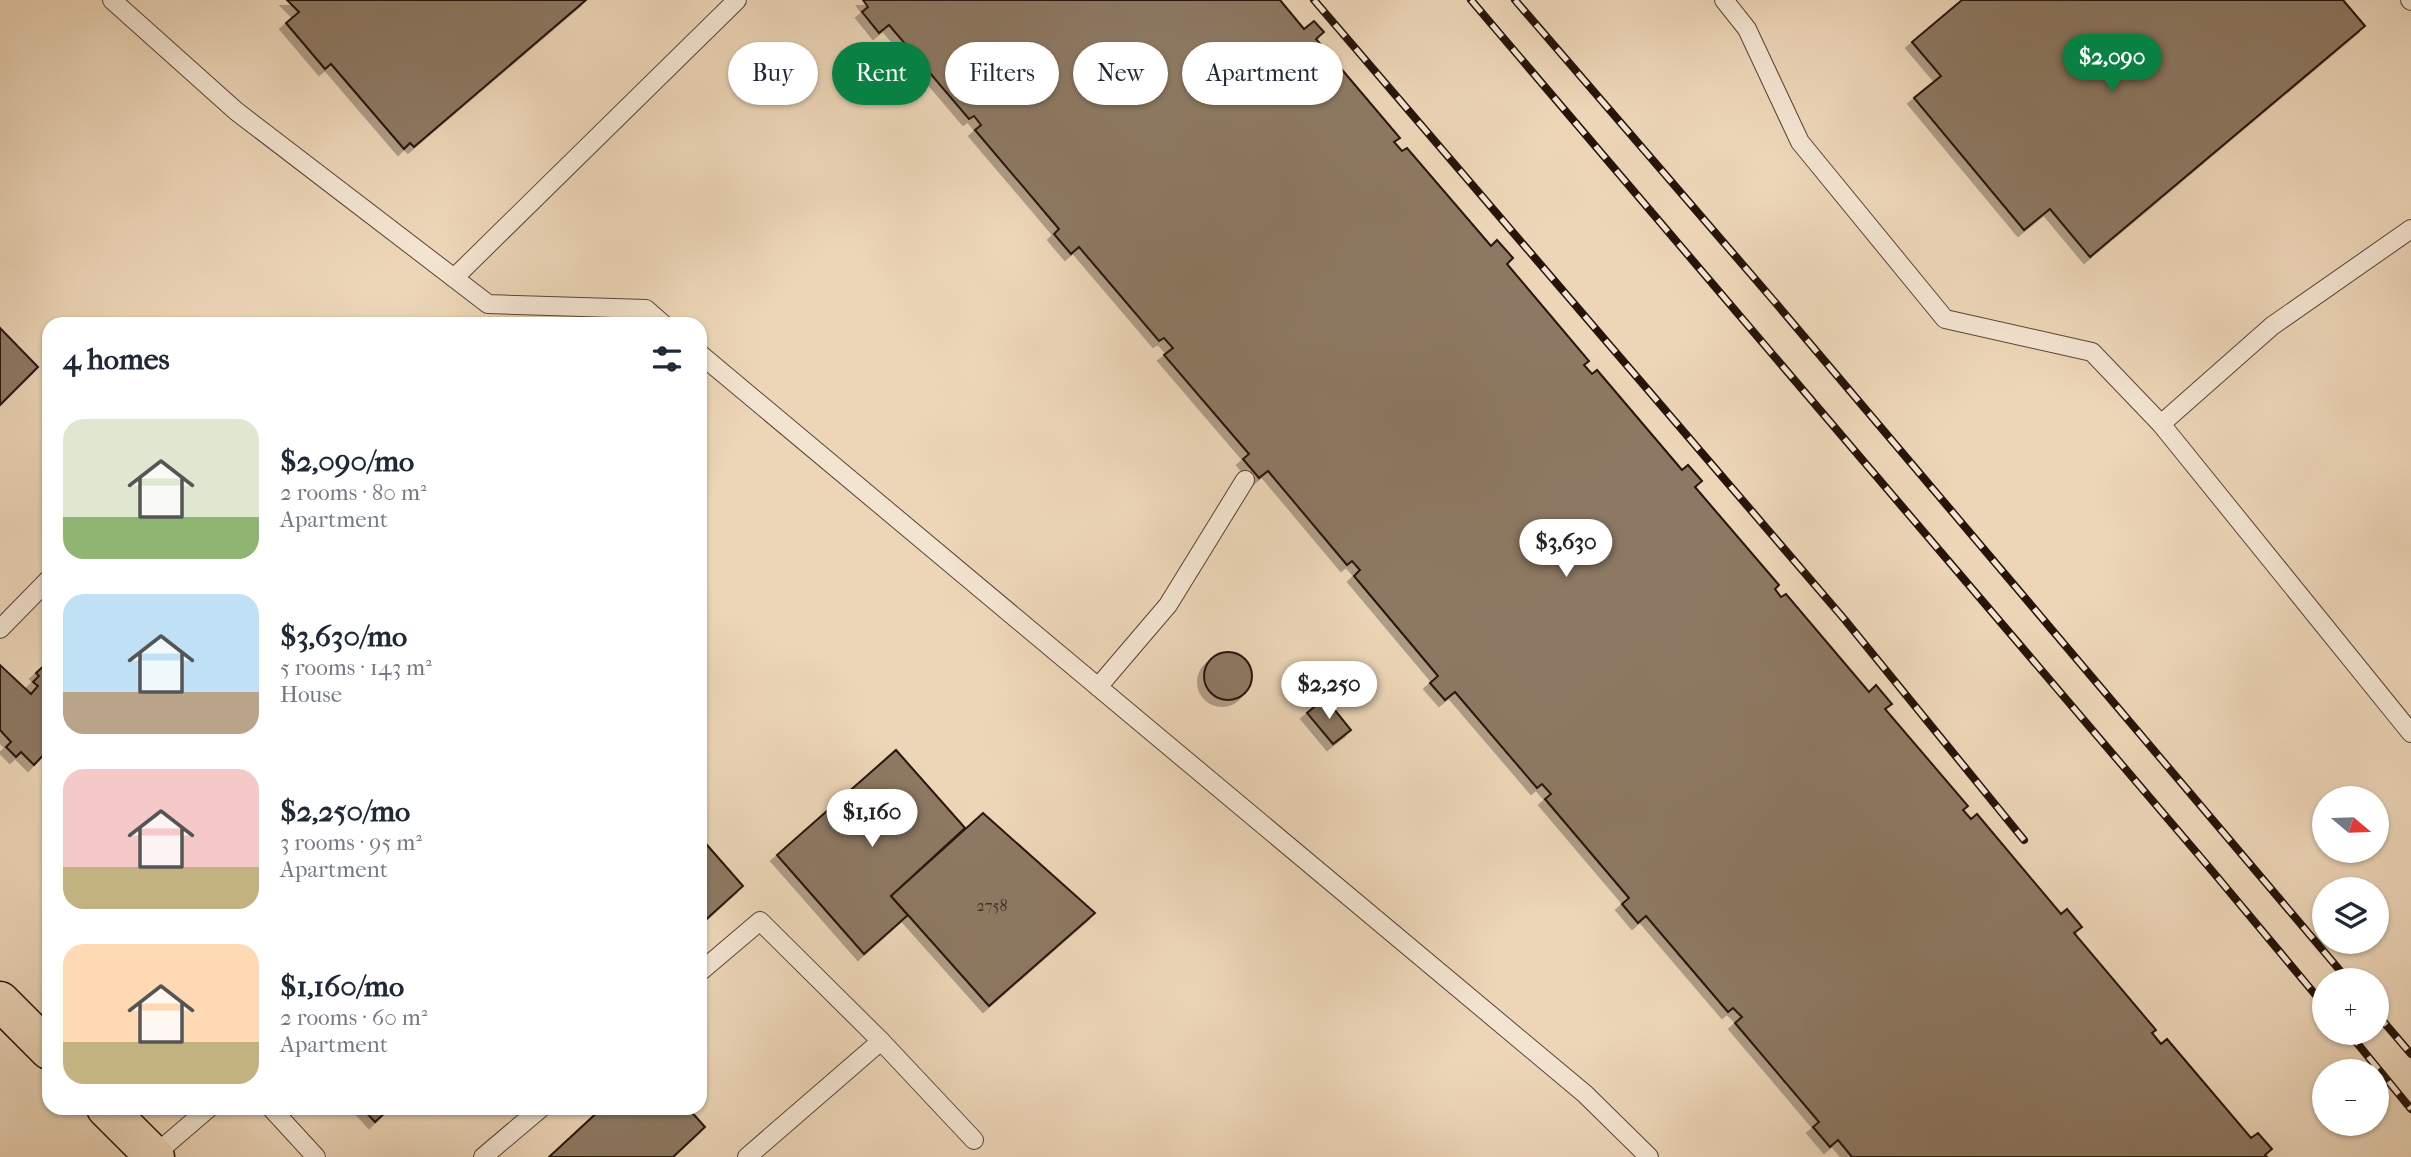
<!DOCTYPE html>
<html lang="en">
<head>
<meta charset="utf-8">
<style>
  :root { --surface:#fff; --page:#f2f2f3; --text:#1f2937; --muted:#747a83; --accent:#0b8043 }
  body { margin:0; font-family:"IM FELL French Canon",serif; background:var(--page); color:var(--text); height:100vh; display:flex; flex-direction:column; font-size:26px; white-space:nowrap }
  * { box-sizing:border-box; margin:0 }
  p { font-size:23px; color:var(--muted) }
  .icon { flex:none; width:38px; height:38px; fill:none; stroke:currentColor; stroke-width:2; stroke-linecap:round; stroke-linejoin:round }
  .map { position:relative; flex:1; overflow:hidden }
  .drawer { position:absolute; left:42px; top:317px; width:665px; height:798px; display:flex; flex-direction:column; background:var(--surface); border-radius:21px; box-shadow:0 2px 5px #0004 }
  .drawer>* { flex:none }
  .banner { position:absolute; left:728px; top:42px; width:665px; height:63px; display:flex; gap:14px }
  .needle { width:46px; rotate:109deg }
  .controls { position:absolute; left:2312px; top:786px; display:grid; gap:14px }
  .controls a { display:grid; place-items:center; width:77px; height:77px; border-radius:50%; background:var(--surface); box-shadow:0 2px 5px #0004; font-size:35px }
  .price { position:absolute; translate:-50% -60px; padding:0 16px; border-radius:24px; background:#fff; color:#222; font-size:23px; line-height:46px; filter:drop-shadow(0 2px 4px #0008) }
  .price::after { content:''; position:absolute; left:50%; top:42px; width:21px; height:16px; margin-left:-10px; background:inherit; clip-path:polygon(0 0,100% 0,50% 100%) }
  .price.on { background:var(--accent); color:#fff }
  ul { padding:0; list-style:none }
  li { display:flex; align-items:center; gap:21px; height:175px; padding:0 21px }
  li span { display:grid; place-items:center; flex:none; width:196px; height:140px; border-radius:21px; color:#555 }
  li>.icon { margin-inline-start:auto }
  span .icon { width:84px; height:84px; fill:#fffc; stroke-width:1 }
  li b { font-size:30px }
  h2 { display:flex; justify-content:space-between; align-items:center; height:84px; padding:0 21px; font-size:30px }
  .pill { padding:0 24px; border-radius:32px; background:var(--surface); box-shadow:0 2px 5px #0004; font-size:24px; line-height:63px }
  .pill.on { background:var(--accent); color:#fff }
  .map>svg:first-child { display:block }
  .building { fill:#8d7964; stroke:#261409; stroke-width:2; filter:url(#shadow) }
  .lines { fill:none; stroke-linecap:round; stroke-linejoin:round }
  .lane-casing { stroke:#584435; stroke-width:20 }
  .primary-casing { stroke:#261409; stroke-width:41 }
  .lane { stroke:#f3e4d1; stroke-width:18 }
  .primary { stroke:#edd6b8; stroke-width:38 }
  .rail-casing { stroke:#261409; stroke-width:8 }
  .rail { stroke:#f3e4d1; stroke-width:5; stroke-dasharray:16; stroke-linecap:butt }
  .labels { text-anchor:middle; stroke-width:6; stroke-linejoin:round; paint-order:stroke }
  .number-label { font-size:16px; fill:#402d20 }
</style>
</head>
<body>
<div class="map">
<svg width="2411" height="1157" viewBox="0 0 2411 1157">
  <defs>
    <filter id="shadow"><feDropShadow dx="-6" dy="6" stdDeviation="0" flood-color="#0004"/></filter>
  </defs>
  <rect width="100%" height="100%" fill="#edd6b8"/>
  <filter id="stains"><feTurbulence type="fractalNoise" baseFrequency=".00286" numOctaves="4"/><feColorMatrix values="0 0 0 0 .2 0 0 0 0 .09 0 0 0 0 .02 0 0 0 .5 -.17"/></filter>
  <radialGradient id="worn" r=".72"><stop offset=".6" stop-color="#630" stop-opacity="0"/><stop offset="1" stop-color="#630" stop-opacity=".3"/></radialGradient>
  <g class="building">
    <polygon points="287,0 586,0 414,147 410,143 404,149 331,64 325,69 286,23 299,12"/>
    <polygon points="863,0 1280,0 1304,29 1314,21 1324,32 1316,39 1400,138 1394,142 1402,151 1407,148 1491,246 1497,240 1513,258 1507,264 1589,361 1584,365 1592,374 1597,370 1682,470 1688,465 1702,481 1695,487 1779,585 1775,589 1781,597 1786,594 1869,692 1876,685 1892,704 1885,709 1968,806 1963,810 1971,819 1977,814 2061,914 2067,909 2082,927 2074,933 2156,1030 2152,1033 2161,1044 2167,1039 2251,1138 2258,1133 2272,1149 2265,1155 2267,1157 1852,1157 1838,1140 1830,1147 1813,1127 1819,1122 1735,1023 1742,1017 1733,1008 1728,1012 1646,916 1638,923 1622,904 1629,898 1545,799 1551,794 1542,784 1537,788 1455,692 1445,700 1430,683 1438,676 1354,576 1360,570 1352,561 1347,565 1268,471 1259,478 1243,459 1249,454 1164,355 1173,348 1164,338 1159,341 1079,247 1071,254 1054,234 1059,229 975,130 981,125 974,116 969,119 889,25 879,33 862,12 868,7"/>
    <polygon points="1962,0 2343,0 2365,26 2090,257 2050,209 2024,230 1914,98 1941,76 1912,42"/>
    <polygon points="0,328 38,367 0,405"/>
    <circle cx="1228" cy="676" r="24"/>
    <polygon points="49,661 49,749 34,765 21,752 16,757 6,747 11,742 0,730 0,665 31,694 38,686 33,682 39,676 36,673"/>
    <polygon points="1325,698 1351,730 1333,744 1307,713"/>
    <polygon points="896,750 965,828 891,896 908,915 864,954 777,855"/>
    <polygon points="983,813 1095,913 989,1006 891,896"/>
    <polygon points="700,837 743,886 700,925"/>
    <polygon points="362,1108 390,1108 375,1122"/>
    <polygon points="602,1108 688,1108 705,1127 673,1157 549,1157"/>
  </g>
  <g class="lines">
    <g class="lane-casing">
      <g id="lane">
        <polyline points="112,0 236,111 488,304 646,309 663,324"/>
        <polyline points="1724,0 1747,29 1800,142 1945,319 2092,352 2161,424 2411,733"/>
        <polyline points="2410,0 2411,1"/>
        <polyline points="454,278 737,0"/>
        <polyline points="700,354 1585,1094 1649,1157"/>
        <polyline points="2161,424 2272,326 2411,229"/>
        <polyline points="0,629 49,579"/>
        <polyline points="1098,687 1168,605 1245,480"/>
        <polyline points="700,972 760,921 881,1041 747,1157"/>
        <polyline points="881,1041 974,1140"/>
        <polyline points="271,1108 316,1157"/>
        <polyline points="153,1156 209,1108"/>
        <polyline points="483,1157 541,1108"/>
      </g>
    </g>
    <g class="primary-casing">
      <g id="primary">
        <polyline points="0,1001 49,1050"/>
        <polyline points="106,1108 155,1157"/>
      </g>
    </g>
    <use href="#lane" class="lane"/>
    <use href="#primary" class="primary"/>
    <g class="rail-casing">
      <g id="rail">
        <polyline points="1314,0 1845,620 2024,840"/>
        <polyline points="1471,0 2208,866 2324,1005"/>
        <polyline points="1515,0 1774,301 2348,980"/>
        <polyline points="2376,1013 2411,1054"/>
        <polyline points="2348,1032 2411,1109"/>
      </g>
    </g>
    <use href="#rail" class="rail"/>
  </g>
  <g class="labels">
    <g class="number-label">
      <text x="992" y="911">2758</text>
    </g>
  </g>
  <rect width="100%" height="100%" filter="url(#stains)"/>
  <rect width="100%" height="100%" fill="url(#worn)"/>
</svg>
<div class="controls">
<a><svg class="needle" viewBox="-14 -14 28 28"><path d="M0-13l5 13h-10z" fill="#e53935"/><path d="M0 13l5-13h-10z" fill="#747a83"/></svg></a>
<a><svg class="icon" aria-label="layers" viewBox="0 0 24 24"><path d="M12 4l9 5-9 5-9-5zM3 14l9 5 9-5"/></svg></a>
<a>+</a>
<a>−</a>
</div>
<b class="price on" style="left:2112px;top:94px">$2,090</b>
<b class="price" style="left:1566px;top:579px">$3,630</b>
<b class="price" style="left:1329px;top:721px">$2,250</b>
<b class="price" style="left:872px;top:849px">$1,160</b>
<div class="banner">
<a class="pill">Buy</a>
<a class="pill on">Rent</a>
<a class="pill">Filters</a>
<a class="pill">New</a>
<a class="pill">Apartment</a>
</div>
<section class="drawer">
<h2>4 homes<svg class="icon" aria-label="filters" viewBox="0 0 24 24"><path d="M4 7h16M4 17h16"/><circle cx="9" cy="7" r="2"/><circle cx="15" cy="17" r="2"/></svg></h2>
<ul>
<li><span style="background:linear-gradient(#dfe7d0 70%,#8fb573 0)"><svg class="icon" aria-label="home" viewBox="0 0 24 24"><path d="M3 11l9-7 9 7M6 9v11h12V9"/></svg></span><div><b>$2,090/mo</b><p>2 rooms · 80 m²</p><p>Apartment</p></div></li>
<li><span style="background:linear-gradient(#bfe0f5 70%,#b9a48a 0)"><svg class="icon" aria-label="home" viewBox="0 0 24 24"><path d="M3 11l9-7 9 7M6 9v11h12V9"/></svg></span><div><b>$3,630/mo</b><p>5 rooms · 143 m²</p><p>House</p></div></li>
<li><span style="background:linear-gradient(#f6c9c9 70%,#c2b280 0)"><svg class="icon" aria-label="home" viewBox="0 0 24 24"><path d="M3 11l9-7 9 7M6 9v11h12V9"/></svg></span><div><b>$2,250/mo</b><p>3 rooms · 95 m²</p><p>Apartment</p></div></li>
<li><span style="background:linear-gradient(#ffd9b3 70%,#c2b280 0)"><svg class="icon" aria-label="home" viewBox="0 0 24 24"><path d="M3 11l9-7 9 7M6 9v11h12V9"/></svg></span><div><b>$1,160/mo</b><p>2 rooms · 60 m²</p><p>Apartment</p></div></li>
</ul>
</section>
</div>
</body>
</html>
